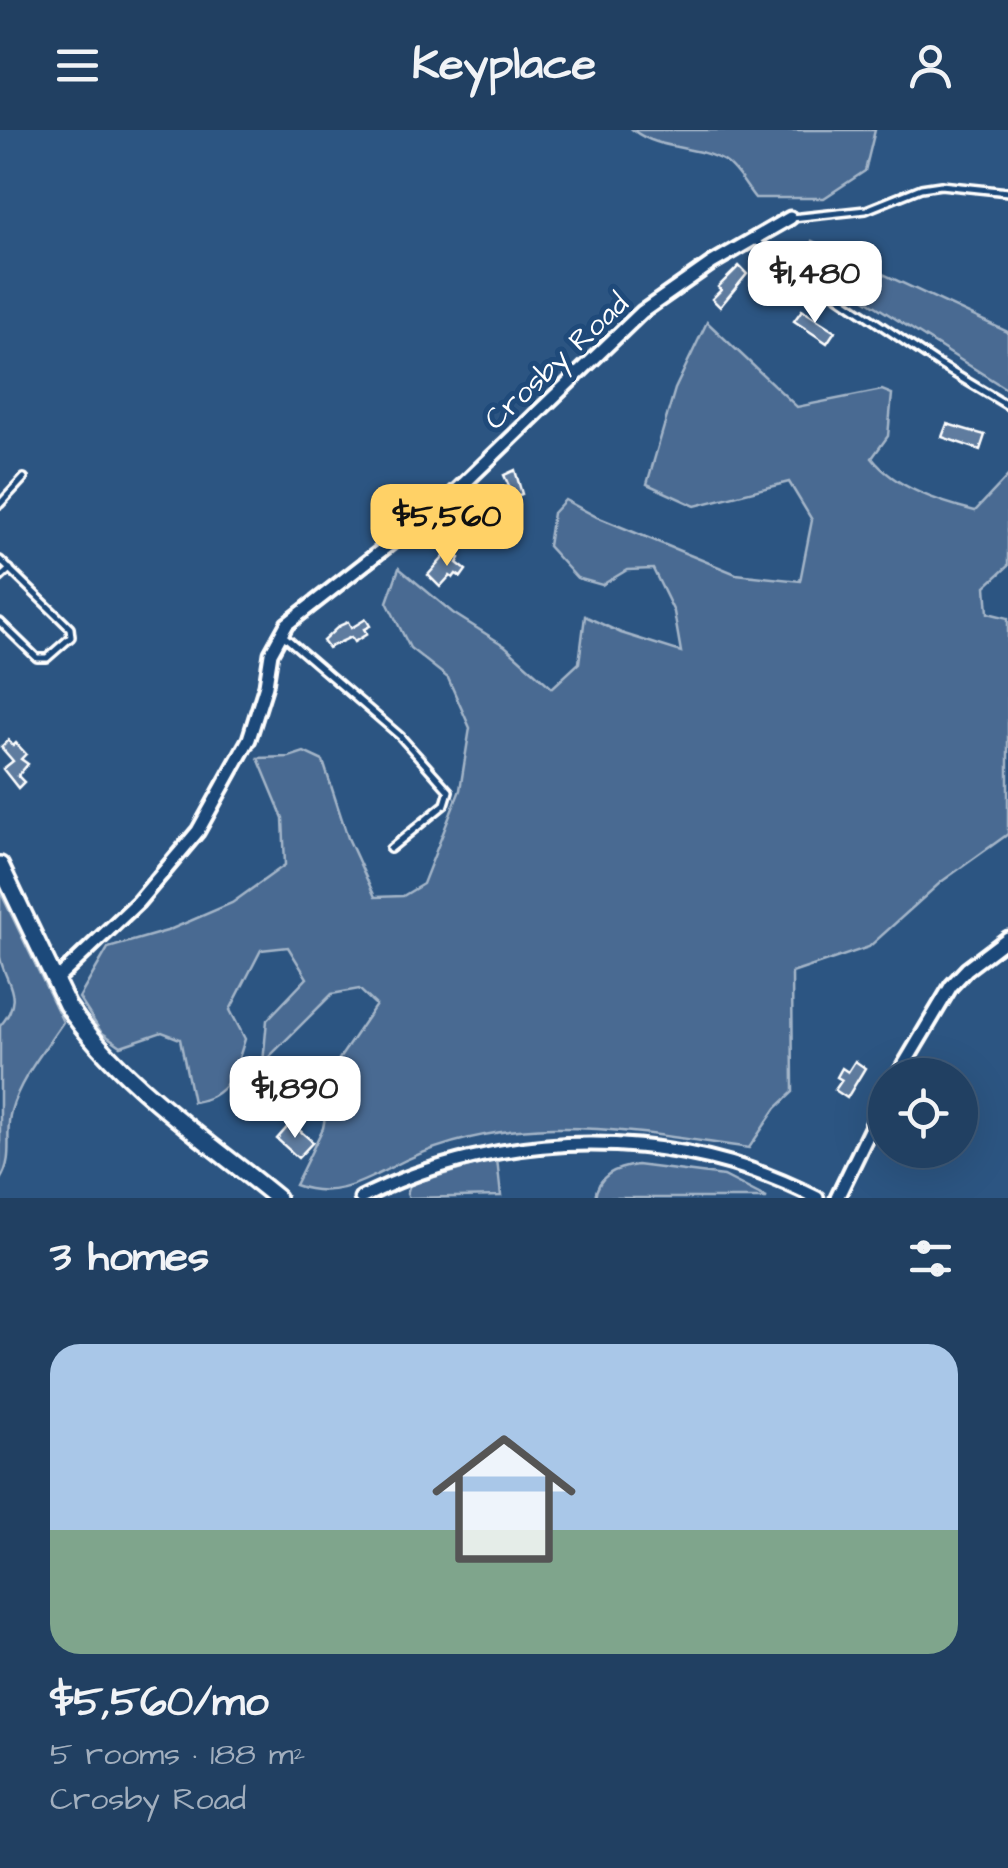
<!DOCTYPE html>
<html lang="en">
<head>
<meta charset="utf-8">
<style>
  :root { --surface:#214062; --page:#2d4b6b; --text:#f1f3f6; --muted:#a2afbe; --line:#3e5977; --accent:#ffd166 }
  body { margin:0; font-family:"Architects Daughter",sans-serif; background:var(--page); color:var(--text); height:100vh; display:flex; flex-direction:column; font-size:38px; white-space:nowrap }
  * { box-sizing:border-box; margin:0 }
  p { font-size:32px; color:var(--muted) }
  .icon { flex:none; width:55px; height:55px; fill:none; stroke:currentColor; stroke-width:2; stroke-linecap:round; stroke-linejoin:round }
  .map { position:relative; height:1068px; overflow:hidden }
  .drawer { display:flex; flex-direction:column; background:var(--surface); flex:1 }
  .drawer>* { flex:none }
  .tools { position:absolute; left:868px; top:928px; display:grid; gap:20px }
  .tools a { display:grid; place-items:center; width:110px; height:110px; border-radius:50%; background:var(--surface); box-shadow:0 10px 40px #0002,0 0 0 2px var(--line); font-size:50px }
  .price { position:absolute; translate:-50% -85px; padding:0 22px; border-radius:20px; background:#fff; color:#222; font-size:32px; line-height:65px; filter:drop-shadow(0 2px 5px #0008) }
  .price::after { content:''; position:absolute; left:50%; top:60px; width:30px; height:22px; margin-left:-15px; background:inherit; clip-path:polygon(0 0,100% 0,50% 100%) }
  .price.active { background:var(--accent); color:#111 }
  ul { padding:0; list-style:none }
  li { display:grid; align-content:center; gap:20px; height:530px; padding:0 50px }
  li span { display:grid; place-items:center; height:310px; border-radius:30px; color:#555 }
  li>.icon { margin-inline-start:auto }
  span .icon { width:180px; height:180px; fill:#fffc; stroke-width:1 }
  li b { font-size:42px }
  h2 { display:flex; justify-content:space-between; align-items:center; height:120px; padding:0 50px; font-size:42px }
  header { display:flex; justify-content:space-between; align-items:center; height:130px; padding:0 50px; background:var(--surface); font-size:45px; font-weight:700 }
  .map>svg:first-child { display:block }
  .green { fill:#486b92; stroke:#a4b5c8; stroke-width:2.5 }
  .building { fill:#5e7c9f; stroke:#fff; stroke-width:2.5 }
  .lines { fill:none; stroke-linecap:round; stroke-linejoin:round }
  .lane-casing { stroke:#fff; stroke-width:12 }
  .street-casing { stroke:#fff; stroke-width:19 }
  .secondary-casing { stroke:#fff; stroke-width:22 }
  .lane { stroke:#1f4a7a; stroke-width:5 }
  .street { stroke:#1f4a7a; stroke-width:11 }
  .secondary { stroke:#1f4a7a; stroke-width:15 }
  .labels { text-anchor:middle; stroke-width:10; stroke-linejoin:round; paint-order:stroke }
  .street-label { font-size:30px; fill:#fff; stroke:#1f4a7a }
</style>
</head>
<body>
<header><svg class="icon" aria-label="menu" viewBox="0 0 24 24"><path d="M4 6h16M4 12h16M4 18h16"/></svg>Keyplace<svg class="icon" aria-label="person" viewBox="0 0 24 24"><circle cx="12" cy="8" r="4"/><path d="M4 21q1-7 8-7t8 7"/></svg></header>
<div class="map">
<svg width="1008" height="1068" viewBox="0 0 1008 1068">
  <rect width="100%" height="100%" fill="#2c5582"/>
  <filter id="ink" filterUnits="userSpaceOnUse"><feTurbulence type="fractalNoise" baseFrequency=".01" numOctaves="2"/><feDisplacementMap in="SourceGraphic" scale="20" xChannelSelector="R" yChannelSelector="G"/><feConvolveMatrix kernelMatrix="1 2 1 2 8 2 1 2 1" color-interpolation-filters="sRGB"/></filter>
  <g filter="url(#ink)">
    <g class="green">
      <path d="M 633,0 L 875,0 L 865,41 L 824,68 L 755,68 C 746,57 736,38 724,31 C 695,15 658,20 633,0 Z"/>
      <polygon points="812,111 1008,202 1008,260 803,130"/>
      <path d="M 707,192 L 797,277 L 882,260 L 892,264 L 888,306 L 872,328 C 895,358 940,372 975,381 L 1008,346 L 1008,436 L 986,456 L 988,483 L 1008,488 L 1008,704 L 941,752 L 869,817 L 792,843 L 793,962 L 776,978 L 749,1018 C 625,1000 506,976 390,1038 C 356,1056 330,1068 295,1055 L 323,998 L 335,935 L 376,875 L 359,859 L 332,864 L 263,933 L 267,890 L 307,848 L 288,817 L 261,820 L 230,880 L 245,909 C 235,940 230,967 193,972 L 180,909 L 162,902 L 121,916 L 101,902 L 79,868 L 108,818 L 167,801 L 232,773 L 285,735 L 283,688 L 258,628 L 289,627 L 304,622 L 323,631 L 348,708 L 375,767 L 403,766 L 423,754 L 460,660 L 470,598 L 448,548 L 410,518 L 387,472 L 399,438 L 453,483 L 505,516 L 552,558 L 579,533 L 585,486 L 621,503 L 681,522 L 674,482 L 653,439 L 627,440 L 602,455 L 577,448 L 548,416 L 553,383 L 565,370 L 597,387 L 736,444 L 800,451 L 812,390 L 789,352 L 695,376 L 647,354 L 675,259 Z"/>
      <path d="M 0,761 L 63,892 C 45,919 20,949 11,981 C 4,1004 15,1027 0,1050 L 0,896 C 26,866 5,854 0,827 C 0,807 0,782 0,761 Z"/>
      <polygon points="497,1029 501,1066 409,1068 407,1064 410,1054"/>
      <path d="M 637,1035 L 724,1046 L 767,1068 L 595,1068 C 598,1044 616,1038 637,1035 Z"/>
    </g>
    <g class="building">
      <polygon points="739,136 747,144 720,177 712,169 721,160 718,157"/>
      <polygon points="802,180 835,201 827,213 794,191"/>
      <polygon points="947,294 985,305 980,320 942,307"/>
      <polygon points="515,340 522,364 509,369 512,374 499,379 493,363 509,356 504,345"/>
      <polygon points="450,420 460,428 457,433 466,440 461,447 456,444 453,448 450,446 440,457 428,445"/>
      <polygon points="366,489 370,496 364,499 367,504 354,512 351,507 328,518 323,511 339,496 348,492 351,498"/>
      <polygon points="8,610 13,616 16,613 26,624 21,629 28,634 18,646 24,652 18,658 3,639 13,631 1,617"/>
      <polygon points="855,931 865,938 847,968 835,960 842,950 837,947 842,938 848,942"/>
      <polygon points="291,993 313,1012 298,1028 277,1009"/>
    </g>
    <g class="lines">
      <g class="lane-casing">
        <g id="lane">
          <polyline points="792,88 866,80 921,58 941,55 1008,62"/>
          <polyline points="754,110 940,235 1008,276"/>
          <polyline points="0,374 24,348"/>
          <polyline points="0,430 70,498 71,507 47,528 37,528 0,492"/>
          <polyline points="0,448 10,439"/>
          <polyline points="284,506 400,606 449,661 445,674 390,719"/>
        </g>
      </g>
      <g class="street-casing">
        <g id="street">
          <polyline points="55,851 138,772 198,701 249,609 266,555 271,523 287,494 449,368 642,182 712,133 790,88"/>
          <polyline points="898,945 951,856 967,839 1008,808"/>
          <path d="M 361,1068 C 502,997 677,995 817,1068"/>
          <polyline points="837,1068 885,969"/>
        </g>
      </g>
      <g class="secondary-casing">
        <path id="secondary" d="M 0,735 L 67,875 C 116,950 208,1011 277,1068"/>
      </g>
      <use href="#lane" class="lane"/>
      <use href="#street" class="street"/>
      <use href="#secondary" class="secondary"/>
    </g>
  </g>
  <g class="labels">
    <g class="street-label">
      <text transform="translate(556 231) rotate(-43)" y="10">Crosby Road</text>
    </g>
  </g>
</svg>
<div class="tools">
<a><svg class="icon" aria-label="locate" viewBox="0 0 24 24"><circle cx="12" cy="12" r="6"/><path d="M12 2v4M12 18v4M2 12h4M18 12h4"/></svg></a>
</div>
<b class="price" style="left:815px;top:196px">$1,480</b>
<b class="price active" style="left:447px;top:439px">$5,560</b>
<b class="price" style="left:295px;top:1011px">$1,890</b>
</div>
<section class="drawer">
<h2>3 homes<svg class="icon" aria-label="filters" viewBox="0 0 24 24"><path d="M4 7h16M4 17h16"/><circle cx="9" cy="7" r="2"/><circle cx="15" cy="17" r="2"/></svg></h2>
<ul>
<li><span style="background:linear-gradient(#a9c7e8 60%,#7fa58c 0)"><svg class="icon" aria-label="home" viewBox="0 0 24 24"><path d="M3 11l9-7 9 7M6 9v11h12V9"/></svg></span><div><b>$5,560/mo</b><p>5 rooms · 188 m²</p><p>Crosby Road</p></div></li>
</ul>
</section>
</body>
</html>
